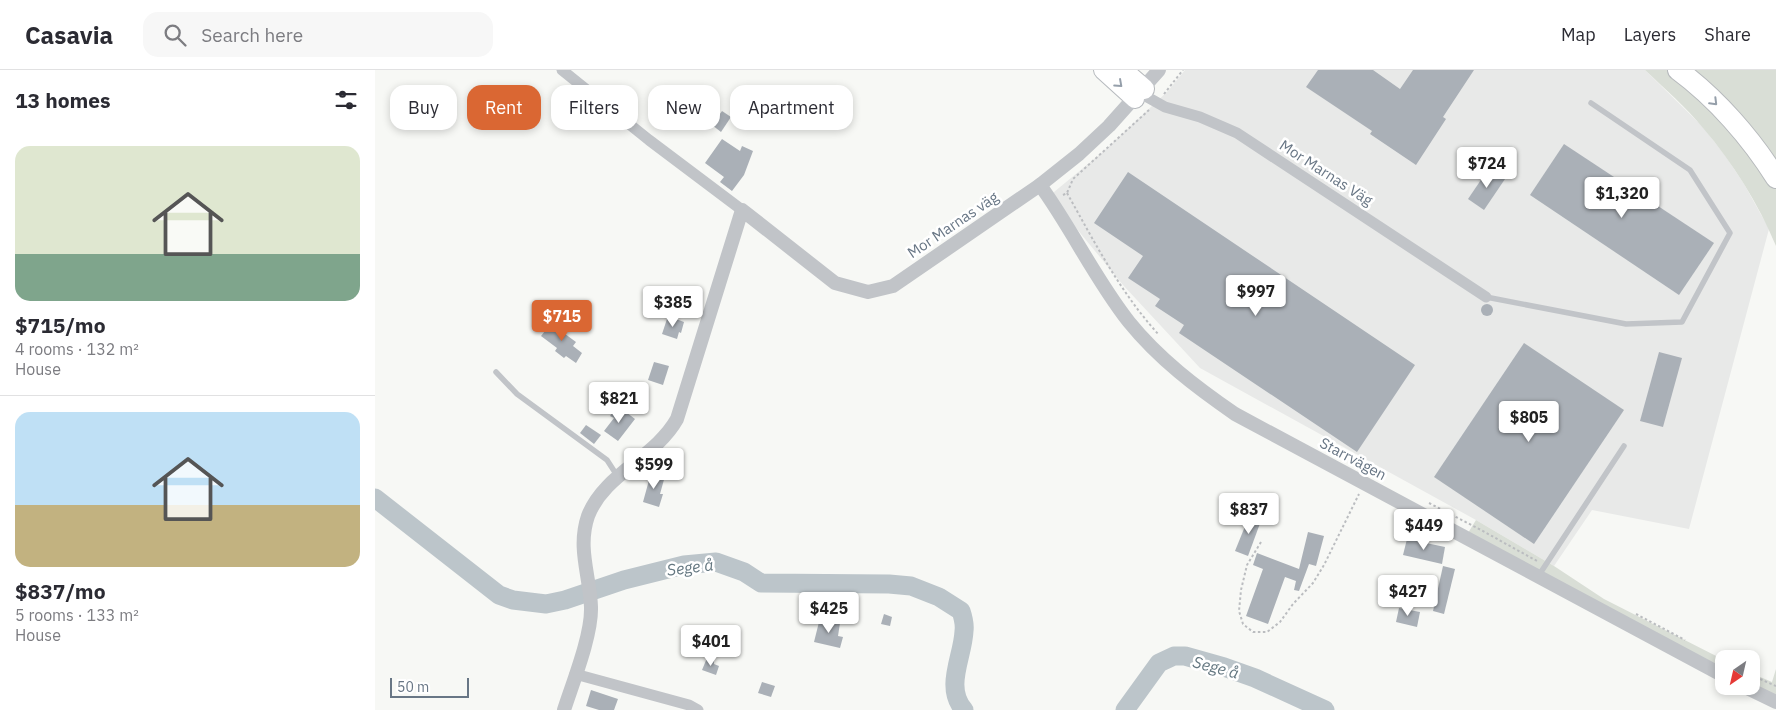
<!DOCTYPE html>
<html lang="en">
<head>
<meta charset="utf-8">
<style>
  :root { --surface:#fff; --page:#f7f7f7; --text:#2b2b33; --muted:#7c7c81; --line:#e1e1e2; --accent:#da6733 }
  body { margin:0; font-family:"IBM Plex Sans",sans-serif; background:var(--page); color:var(--text); height:100vh; display:flex; flex-direction:column; font-size:19px; white-space:nowrap }
  * { box-sizing:border-box; margin:0 }
  p { font-size:16px; color:var(--muted) }
  .icon { flex:none; width:28px; height:28px; fill:none; stroke:currentColor; stroke-width:2; stroke-linecap:round; stroke-linejoin:round }
  .map { position:relative; flex:1; overflow:hidden }
  .details { display:flex; flex-direction:column; background:var(--surface); width:375px }
  .details>* { flex:none }
  .guide { position:absolute; left:15px; top:15px; width:475px; height:45px; display:flex; gap:10px }
  .needle { width:32px; rotate:214deg }
  .buttons { position:absolute; left:1340px; top:580px; display:grid; gap:10px }
  .buttons a { display:grid; place-items:center; width:45px; height:45px; border-radius:10px; background:var(--surface); box-shadow:0 2px 8px #0003; font-size:25px }
  .scale { position:absolute; left:15px; bottom:12px; width:79px; box-sizing:border-box; padding-left:5px; border:2px solid #687685; border-top:0; font-size:14px; line-height:18px; white-space:nowrap; color:#687685; -webkit-text-stroke:4px #fff; paint-order:stroke }
  .price { position:absolute; translate:-50% -42px; padding:0 11px; border-radius:5px; background:#fff; color:#222; font-size:16px; line-height:32px; filter:drop-shadow(0 1px 2px #0008) }
  .price::after { content:''; position:absolute; left:50%; top:30px; width:15px; height:11px; margin-left:-8px; background:inherit; clip-path:polygon(0 0,100% 0,50% 100%) }
  .price.current { background:var(--accent); color:#fff }
  ul { padding:0; list-style:none }
  li { display:grid; align-content:center; gap:10px; height:265px; padding:0 15px }
  li+li { border-top:1px solid var(--line) }
  li span { display:grid; place-items:center; height:155px; border-radius:15px; color:#555 }
  li>.icon { margin-inline-start:auto }
  span .icon { width:90px; height:90px; fill:#fffc; stroke-width:1 }
  li b { font-size:21px }
  h2 { display:flex; justify-content:space-between; align-items:center; height:60px; padding:0 15px; font-size:21px }
  .pill { padding:0 18px; border-radius:15px; background:var(--surface); box-shadow:0 2px 8px #0003; font-size:18px; line-height:45px }
  .pill.current { background:var(--accent); color:#fff }
  header { display:flex; align-items:center; gap:30px; box-sizing:border-box; height:70px; padding:0 25px; background:var(--surface); border-bottom:1px solid var(--line) }
  header strong { font-size:24px }
  nav { display:flex; gap:28px; margin-inline-start:auto; font-size:18px }
  .search { width:350px; height:45px; background:var(--page); display:flex; align-items:center; gap:12px; box-sizing:border-box; padding:0 18px; border-radius:15px; color:var(--muted); font-size:19px }
  main { display:flex; flex:1; min-height:0 }
  .map>svg:first-child { display:block }
  .built { fill:#e8e9e8 }
  .green { fill:#d9ded6 }
  .lines { fill:none; stroke-linecap:round; stroke-linejoin:round }
  .river { stroke:#bcc5ca; stroke-width:19 }
  .building { fill:#aab0b7 }
  .primary-casing { stroke:#b6babe; stroke-width:20 }
  .motorway-casing { stroke:#b6b9bc; stroke-width:22 }
  .path { stroke:#bbbdc0; stroke-width:2; stroke-dasharray:2.5 2.5; stroke-linecap:butt }
  .service { stroke:#c1c4c8; stroke-width:5.5 }
  .minor { stroke:#c1c4c8; stroke-width:11 }
  .tertiary { stroke:#c1c4c8; stroke-width:14 }
  .primary { stroke:#fff; stroke-width:18 }
  .motorway { stroke:#fff; stroke-width:20 }
  .oneway { stroke:#959faa }
  .labels { text-anchor:middle; stroke-width:5; stroke-linejoin:round; paint-order:stroke }
  .street-label { font-size:15px; fill:#687685; stroke:#fff }
  .water-label { font-size:16px; font-style:italic; fill:#647780; stroke:#fff }
</style>
</head>
<body>
<header>
<strong>Casavia</strong>
<div class="search"><svg class="icon" aria-label="search" viewBox="0 0 24 24"><circle cx="10" cy="10" r="6"/><path d="M15 15l6 6"/></svg>Search here</div>
<nav><a>Map</a><a>Layers</a><a>Share</a></nav>
</header>
<main>
<section class="details">
<h2>13 homes<svg class="icon" aria-label="filters" viewBox="0 0 24 24"><path d="M4 7h16M4 17h16"/><circle cx="9" cy="7" r="2"/><circle cx="15" cy="17" r="2"/></svg></h2>
<ul>
<li><span style="background:linear-gradient(#dfe7d0 70%,#7fa58c 0)"><svg class="icon" aria-label="home" viewBox="0 0 24 24"><path d="M3 11l9-7 9 7M6 9v11h12V9"/></svg></span><div><b>$715/mo</b><p>4 rooms · 132 m²</p><p>House</p></div></li>
<li><span style="background:linear-gradient(#bfe0f5 60%,#c2b280 0)"><svg class="icon" aria-label="home" viewBox="0 0 24 24"><path d="M3 11l9-7 9 7M6 9v11h12V9"/></svg></span><div><b>$837/mo</b><p>5 rooms · 133 m²</p><p>House</p></div></li>
</ul>
</section>
<div class="map">
<svg width="1401" height="640" viewBox="0 0 1401 640">
  <rect width="100%" height="100%" fill="#f7f8f5"/>
  <polygon class="built" points="810,0 1270,0 1327,56 1349,84 1369,114 1394,159 1314,459 1217,440 1179,496 1101,450 825,298 748,215 678,130 679,122 730,80 793,21"/>
  <g class="green">
    <path d="M 1270,0 L 1292,0 L 1306,10 L 1380,88 L 1401,119 L 1401,176 C 1383,133 1358,93 1328,58 C 1311,37 1290,19 1270,0 Z"/>
    <polygon points="1311,0 1401,0 1401,99"/>
    <polygon points="1101,450 1179,496 1229,529 1349,590 1349,604 1093,463"/>
    <polygon points="1401,599 1401,628 1376,616 1376,603 1397,612"/>
  </g>
  <g class="lines">
    <g class="river">
      <path d="M 0,428 L 124,525 L 138,530 L 171,534 L 190,530 L 249,510 L 309,495 L 341,492 L 369,502 L 386,513 L 514,514 L 536,516 L 564,527 L 586,541 C 588,547 590,554 589,561 C 588,587 569,617 589,640"/>
      <polyline points="750,640 784,593 799,586 810,586 849,597 880,608 950,640"/>
    </g>
  </g>
  <g class="building">
    <polygon points="943,0 998,0 1025,19 1038,0 1099,0 1068,47 1071,49 1041,95 995,64 997,61 931,17"/>
    <polygon points="347,41 356,47 346,62 337,55"/>
    <polygon points="347,69 365,81 367,76 378,81 369,105 357,121 345,112 349,107 330,93"/>
    <polygon points="1189,74 1339,173 1304,225 1155,125"/>
    <polygon points="1114,98 1130,109 1109,140 1093,129"/>
    <polygon points="753,102 1040,295 982,382 804,263 809,255 780,236 785,229 753,208 768,186 719,153"/>
    <circle cx="1112" cy="240" r="6"/>
    <polygon points="293,246 309,252 306,263 304,262 302,269 287,264"/>
    <polygon points="179,250 189,258 186,261 201,272 198,276 207,283 201,293 191,286 189,288 180,281 182,278 166,266"/>
    <polygon points="1149,273 1249,340 1159,474 1059,407"/>
    <polygon points="1284,282 1307,288 1288,357 1265,351"/>
    <polygon points="279,292 294,296 288,315 273,310"/>
    <polygon points="243,336 260,349 243,371 229,361 239,348 235,346"/>
    <polygon points="211,355 226,365 219,374 205,363"/>
    <polygon points="276,403 290,406 285,424 288,424 284,437 268,432"/>
    <polygon points="875,444 887,448 873,486 860,481"/>
    <polygon points="933,462 949,466 941,496 934,494 924,521 919,520 921,511 910,507 893,554 871,546 888,499 878,495 882,483 924,499"/>
    <polygon points="1032,469 1070,477 1067,494 1028,485"/>
    <polygon points="1068,496 1080,499 1069,544 1058,541"/>
    <polygon points="1024,538 1045,542 1042,557 1021,552"/>
    <polygon points="509,544 517,547 515,556 506,554"/>
    <polygon points="445,548 465,553 463,566 468,567 465,578 439,572"/>
    <polygon points="332,588 339,591 339,594 344,596 341,605 327,600"/>
    <polygon points="387,612 400,616 396,627 383,623"/>
    <polygon points="216,620 243,629 239,640 224,640 211,636"/>
  </g>
  <g class="lines">
    <g class="primary-casing">
      <polyline id="primary" points="728,0 760,29"/>
    </g>
    <g class="motorway-casing">
      <g id="motorway">
        <polyline points="747,0 769,19"/>
        <path d="M 1303,0 C 1341,28 1376,68 1401,108"/>
      </g>
    </g>
    <g class="path">
      <polyline points="789,24 808,0"/>
      <path d="M 692,123 C 720,173 745,222 784,265"/>
      <polyline points="688,125 692,123 698,109 774,40"/>
      <polyline points="1054,433 1106,460 1162,491"/>
      <polyline points="886,472 872,495 866,520 864,541 868,554 878,562 892,562 905,552 918,534 938,513 949,495 984,424"/>
      <polyline points="1261,544 1310,570"/>
      <polyline points="1376,605 1401,616"/>
    </g>
    <g class="service">
      <polyline points="1111,227 1251,254 1307,252 1355,163 1315,100 1216,33"/>
      <polyline points="121,302 142,324 232,390 243,407"/>
      <polyline points="1164,505 1249,376"/>
    </g>
    <g class="minor">
      <polyline points="187,0 274,70 367,140"/>
      <polyline points="765,23 790,37 825,47 862,63 1111,227"/>
      <polyline points="200,604 314,635 323,640"/>
    </g>
    <g class="tertiary">
      <path d="M 665,115 C 697,159 720,209 754,252 C 784,289 821,317 860,344 L 1349,606"/>
      <polyline points="1368,616 1401,632"/>
      <path d="M 189,640 C 198,612 217,565 216,537 C 215,506 202,478 213,446 C 229,404 280,388 302,349 L 367,140 L 460,213 L 493,222 L 518,216 L 665,115 L 704,84 L 734,56 L 784,0"/>
    </g>
    <use href="#primary" class="primary"/>
    <use href="#motorway" class="motorway"/>
  </g>
  <defs><path id="oneway-chevron" d="M-2-3.5L2.5 0L-2 3.5" fill="none" stroke-width="1.6" stroke-linecap="round" stroke-linejoin="round" transform="scale(1.25)"/></defs>
  <g class="oneway">
    <use href="#oneway-chevron" transform="translate(744 14) rotate(42)"/>
    <use href="#oneway-chevron" transform="translate(1339 32) rotate(45)"/>
  </g>
  <g class="labels">
    <g class="street-label">
      <text transform="translate(951 103) rotate(33)" y="5">Mor Marnas Väg</text>
      <text transform="translate(578 155) rotate(-34)" y="5">Mor Marnas väg</text>
      <text transform="translate(978 389) rotate(28)" y="5">Starrvägen</text>
    </g>
    <g class="water-label">
      <text transform="translate(315 497) rotate(-7)" y="6">Sege å</text>
      <text transform="translate(841 597) rotate(15)" y="6">Sege å</text>
    </g>
  </g>
</svg>
<div class="buttons">
<a><svg class="needle" viewBox="-14 -14 28 28"><path d="M0-13l5 13h-10z" fill="#e53935"/><path d="M0 13l5-13h-10z" fill="#7c7c81"/></svg></a>
</div>
<div class="scale">50 m</div>
<b class="price" style="left:1112px;top:119px">$724</b>
<b class="price" style="left:1247px;top:149px">$1,320</b>
<b class="price" style="left:881px;top:247px">$997</b>
<b class="price" style="left:298px;top:258px">$385</b>
<b class="price current" style="left:187px;top:272px">$715</b>
<b class="price" style="left:244px;top:354px">$821</b>
<b class="price" style="left:1154px;top:373px">$805</b>
<b class="price" style="left:279px;top:420px">$599</b>
<b class="price" style="left:874px;top:465px">$837</b>
<b class="price" style="left:1049px;top:481px">$449</b>
<b class="price" style="left:1033px;top:547px">$427</b>
<b class="price" style="left:454px;top:564px">$425</b>
<b class="price" style="left:336px;top:597px">$401</b>
<div class="guide">
<a class="pill">Buy</a>
<a class="pill current">Rent</a>
<a class="pill">Filters</a>
<a class="pill">New</a>
<a class="pill">Apartment</a>
</div>
</div>
</main>
</body>
</html>
